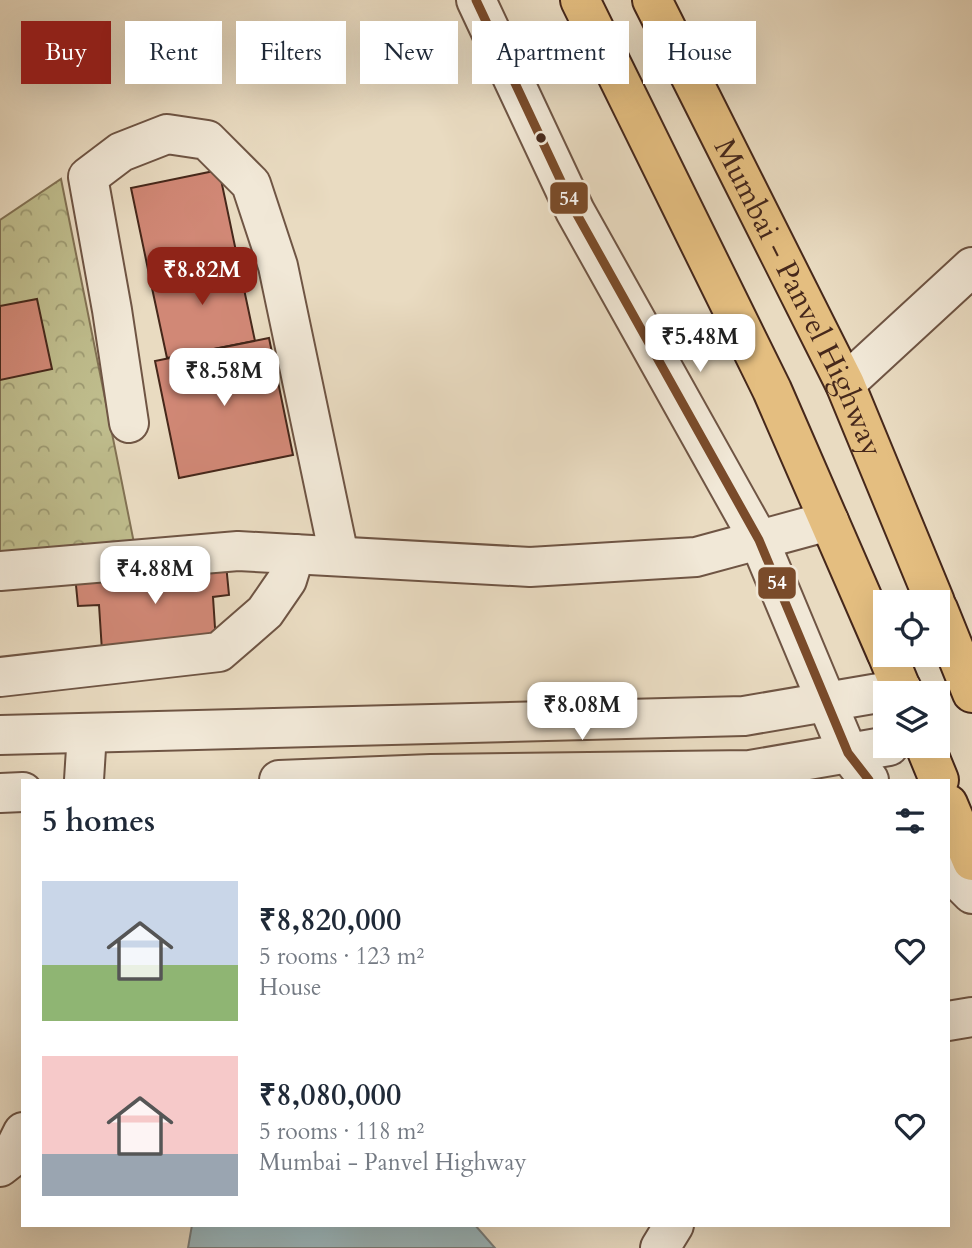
<!DOCTYPE html>
<html lang="en">
<head>
<meta charset="utf-8">
<style>
  :root { --surface:#fff; --page:#f2f2f3; --text:#1f2937; --muted:#747a83; --accent:#8f2418 }
  body { margin:0; font-family:Cardo,serif; background:var(--page); color:var(--text); height:100vh; display:flex; flex-direction:column; font-size:26px; white-space:nowrap }
  * { box-sizing:border-box; margin:0 }
  p { font-size:23px; color:var(--muted) }
  .icon { flex:none; width:38px; height:38px; fill:none; stroke:currentColor; stroke-width:2; stroke-linecap:round; stroke-linejoin:round }
  .map { position:relative; flex:1; overflow:hidden }
  .drawer { position:absolute; left:21px; top:779px; width:929px; height:448px; display:flex; flex-direction:column; background:var(--surface); border-radius:0px; box-shadow:0 7px 28px #0002 }
  .drawer>* { flex:none }
  .guide { position:absolute; left:21px; top:21px; width:931px; height:63px; display:flex; gap:14px }
  .tools { position:absolute; left:873px; top:590px; display:grid; gap:14px }
  .tools a { display:grid; place-items:center; width:77px; height:77px; border-radius:0px; background:var(--surface); box-shadow:0 7px 28px #0002; font-size:35px }
  .price { position:absolute; translate:-50% -60px; padding:0 16px; border-radius:14px; background:#fff; color:#222; font-size:23px; line-height:46px; filter:drop-shadow(0 2px 4px #0008) }
  .price::after { content:''; position:absolute; left:50%; top:42px; width:21px; height:16px; margin-left:-10px; background:inherit; clip-path:polygon(0 0,100% 0,50% 100%) }
  .price.active { background:var(--accent); color:#fff }
  ul { padding:0; list-style:none }
  li { display:flex; align-items:center; gap:21px; height:175px; padding:0 21px }
  li span { display:grid; place-items:center; flex:none; width:196px; height:140px; border-radius:0px; color:#555 }
  li>.icon { margin-inline-start:auto }
  span .icon { width:84px; height:84px; fill:#fffc; stroke-width:1 }
  li b { font-size:30px }
  h2 { display:flex; justify-content:space-between; align-items:center; height:84px; padding:0 21px; font-size:30px }
  .chip { padding:0 24px; border-radius:0px; background:var(--surface); box-shadow:0 7px 28px #0002; font-size:24px; line-height:63px }
  .chip.active { background:var(--accent); color:#fff }
  .map>svg:first-child { display:block }
  .forest { fill:url(#forest-crowns); stroke:#827254; stroke-width:2 }
  .water { fill:#9cb8bd; stroke:#7a7e7c; stroke-width:2 }
  .building { fill:#d18876; stroke:#46281b; stroke-width:2 }
  .lines { fill:none; stroke-linecap:round; stroke-linejoin:round }
  .minor-casing { stroke:#6f5544; stroke-width:42 }
  .highway-casing { stroke:#46281b; stroke-width:42 }
  .minor { stroke:#f1e8d7; stroke-width:38 }
  .highway { stroke:#e4be80; stroke-width:38 }
  .bus-1-casing { stroke:#f1e8d7; stroke-width:14 }
  .bus-1 { stroke:#7a4b2a; stroke-width:9 }
  .bus-dot { fill:#46281b; stroke:#f1e8d7; stroke-width:2.5 }
  .labels { text-anchor:middle; stroke-width:5; stroke-linejoin:round; paint-order:stroke }
  .street-label { font-size:30px; fill:#46281b; stroke:#f1e8d7 }
  .line-badge { stroke:#f1e8d7; stroke-width:2.5 }
  .badge-label { font-size:19px; text-anchor:middle; font-weight:bold; fill:#fff }
</style>
</head>
<body>
<div class="map">
<svg width="972" height="1248" viewBox="0 0 972 1248">
  <defs>
    <pattern id="forest-crowns" width="20" height="18" patternUnits="userSpaceOnUse" patternTransform="scale(1.75)"><rect width="20" height="18" fill="#bfbd8d"/><path d="M2 6a3 3 0 1 1 6 0M12 15a3 3 0 1 1 6 0" fill="none" stroke="#9d9a72"/></pattern>
  </defs>
  <rect width="100%" height="100%" fill="#e9dbc1"/>
  <filter id="stains"><feTurbulence type="fractalNoise" baseFrequency=".00286" numOctaves="4"/><feColorMatrix values="0 0 0 0 .2 0 0 0 0 .09 0 0 0 0 .02 0 0 0 .5 -.17"/></filter>
  <radialGradient id="worn" r=".72"><stop offset=".6" stop-color="#630" stop-opacity="0"/><stop offset="1" stop-color="#630" stop-opacity=".3"/></radialGradient>
  <polygon class="forest" points="61,179 136,553 0,564 0,220"/>
  <polygon class="water" points="192,1225 475,1225 495,1248 188,1248"/>
  <g class="building">
    <polygon points="219,170 237,256 149,274 131,188"/>
    <polygon points="237,256 255,341 167,358 149,274"/>
    <polygon points="37,299 52,369 0,380 0,306"/>
    <polygon points="269,338 293,455 179,478 155,361"/>
    <polygon points="226,564 229,595 213,597 216,643 102,651 99,605 78,606 75,575"/>
  </g>
  <g class="lines">
    <g class="minor-casing">
      <g id="minor">
        <polyline points="476,0 575,211 759,540 848,753 869,780"/>
        <polyline points="845,384 972,267"/>
        <polyline points="129,423 112,310 88,177 121,152 167,134 207,140 251,184 278,266 339,556"/>
        <polyline points="0,571 238,551 530,567 696,557 829,521"/>
        <polyline points="0,677 219,652 265,612 287,580 295,554"/>
        <polyline points="0,735 744,716 902,689"/>
        <polyline points="84,780 87,733"/>
        <polyline points="279,780 431,774 750,770 889,746"/>
        <polyline points="0,793 23,792"/>
        <polyline points="948,870 972,894"/>
        <polyline points="948,1021 972,1017"/>
        <polyline points="0,1167 9,1160 23,1132"/>
        <polyline points="660,1248 674,1225"/>
      </g>
    </g>
    <g class="highway-casing">
      <g id="highway">
        <polyline points="580,0 772,390 886,652"/>
        <path id="s1" d="M 652,0 L 845,384 L 935,602"/>
        <polyline points="938,609 972,693"/>
        <polyline points="887,654 903,693"/>
        <polyline points="925,746 939,780"/>
        <polyline points="948,804 972,861"/>
      </g>
    </g>
    <use href="#minor" class="minor"/>
    <use href="#highway" class="highway"/>
    <g class="bus-1-casing">
      <polyline id="bus-1" points="476,0 575,211 759,540 848,753 869,780"/>
    </g>
    <use href="#bus-1" class="bus-1"/>
  </g>
  <circle class="bus-dot" cx="541" cy="138" r="6"/>
  <g class="labels">
    <g class="street-label">
      <text dy="10" stroke="none"><textPath href="#s1" startOffset="332">Mumbai - Panvel Highway</textPath></text>
    </g>
  </g>
  <g class="line-badge">
    <rect x="549" y="181" width="40" height="34" rx="7" fill="#7a4b2a"/>
    <rect x="757" y="566" width="40" height="34" rx="7" fill="#7a4b2a"/>
  </g>
  <g class="badge-label">
    <text x="569" y="205">54</text>
    <text x="777" y="589">54</text>
  </g>
  <rect width="100%" height="100%" filter="url(#stains)"/>
  <rect width="100%" height="100%" fill="url(#worn)"/>
</svg>
<div class="tools">
<a><svg class="icon" aria-label="locate" viewBox="0 0 24 24"><circle cx="12" cy="12" r="6"/><path d="M12 2v4M12 18v4M2 12h4M18 12h4"/></svg></a>
<a><svg class="icon" aria-label="layers" viewBox="0 0 24 24"><path d="M12 4l9 5-9 5-9-5zM3 14l9 5 9-5"/></svg></a>
</div>
<b class="price active" style="left:202px;top:307px">₹8.82M</b>
<b class="price" style="left:700px;top:374px">₹5.48M</b>
<b class="price" style="left:224px;top:408px">₹8.58M</b>
<b class="price" style="left:155px;top:606px">₹4.88M</b>
<b class="price" style="left:582px;top:742px">₹8.08M</b>
<div class="guide">
<a class="chip active">Buy</a>
<a class="chip">Rent</a>
<a class="chip">Filters</a>
<a class="chip">New</a>
<a class="chip">Apartment</a>
<a class="chip">House</a>
</div>
<section class="drawer">
<h2>5 homes<svg class="icon" aria-label="filters" viewBox="0 0 24 24"><path d="M4 7h16M4 17h16"/><circle cx="9" cy="7" r="2"/><circle cx="15" cy="17" r="2"/></svg></h2>
<ul>
<li><span style="background:linear-gradient(#c9d6e8 60%,#8fb573 0)"><svg class="icon" aria-label="home" viewBox="0 0 24 24"><path d="M3 11l9-7 9 7M6 9v11h12V9"/></svg></span><div><b>₹8,820,000</b><p>5 rooms · 123 m²</p><p>House</p></div><svg class="icon" aria-label="heart" viewBox="0 0 24 24"><path d="M12 20l-8-8c-3-5 5-10 8-4 3-6 11-1 8 4z"/></svg></li>
<li><span style="background:linear-gradient(#f6c9c9 70%,#9aa5b1 0)"><svg class="icon" aria-label="home" viewBox="0 0 24 24"><path d="M3 11l9-7 9 7M6 9v11h12V9"/></svg></span><div><b>₹8,080,000</b><p>5 rooms · 118 m²</p><p>Mumbai - Panvel Highway</p></div><svg class="icon" aria-label="heart" viewBox="0 0 24 24"><path d="M12 20l-8-8c-3-5 5-10 8-4 3-6 11-1 8 4z"/></svg></li>
</ul>
</section>
</div>
</body>
</html>
